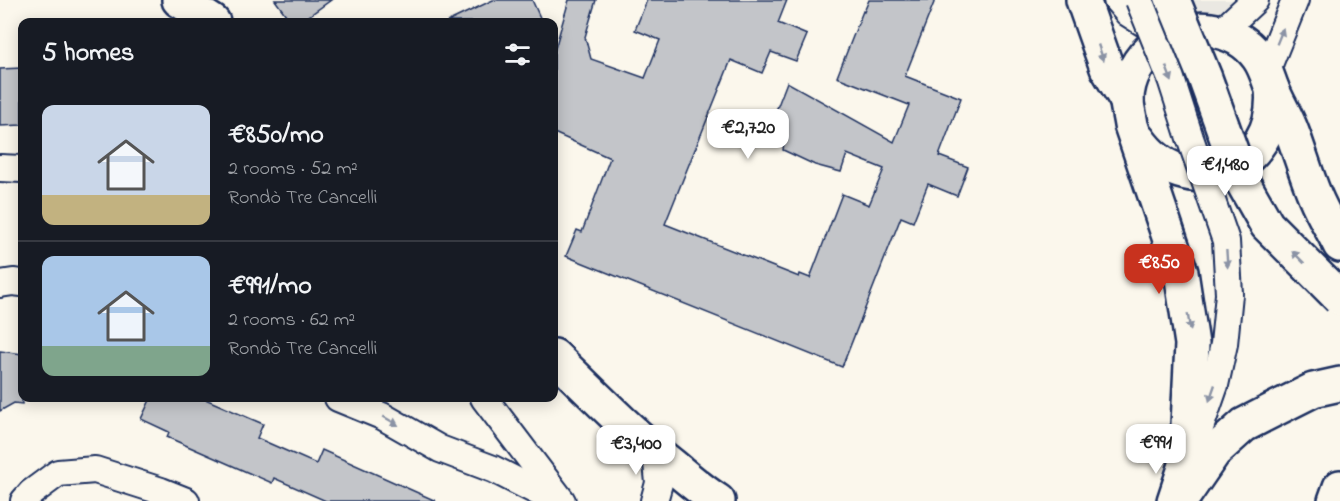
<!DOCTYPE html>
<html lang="en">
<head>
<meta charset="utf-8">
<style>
  :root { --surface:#171b24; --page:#242831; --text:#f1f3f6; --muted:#9ea1a6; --line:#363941; --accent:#c8321e }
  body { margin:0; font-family:"Indie Flower",sans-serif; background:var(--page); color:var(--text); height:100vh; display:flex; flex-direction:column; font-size:22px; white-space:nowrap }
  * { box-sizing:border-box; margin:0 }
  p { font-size:20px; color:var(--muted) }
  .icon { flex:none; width:33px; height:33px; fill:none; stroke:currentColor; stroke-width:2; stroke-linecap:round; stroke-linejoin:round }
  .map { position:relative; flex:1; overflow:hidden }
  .details { position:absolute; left:18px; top:18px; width:540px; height:384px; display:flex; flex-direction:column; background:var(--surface); border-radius:12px; box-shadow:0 3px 15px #0003 }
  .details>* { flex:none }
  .price { position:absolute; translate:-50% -51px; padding:0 14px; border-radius:12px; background:#fff; color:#222; font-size:20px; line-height:39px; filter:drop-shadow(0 2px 3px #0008) }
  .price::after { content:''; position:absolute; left:50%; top:36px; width:18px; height:14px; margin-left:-9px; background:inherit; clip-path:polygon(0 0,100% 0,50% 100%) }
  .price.active { background:var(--accent); color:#fff }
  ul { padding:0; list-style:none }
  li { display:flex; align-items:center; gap:18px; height:150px; padding:0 24px }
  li+li { border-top:2px solid var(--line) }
  li span { display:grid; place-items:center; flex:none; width:168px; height:120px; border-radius:12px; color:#555 }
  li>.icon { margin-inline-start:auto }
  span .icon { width:72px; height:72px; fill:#fffc; stroke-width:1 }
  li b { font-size:26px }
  h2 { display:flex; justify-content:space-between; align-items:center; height:72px; padding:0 24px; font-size:26px }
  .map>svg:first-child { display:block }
  .built { fill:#eae8e2 }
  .building { fill:#c3c5c9; stroke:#1b2f5e; stroke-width:1.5 }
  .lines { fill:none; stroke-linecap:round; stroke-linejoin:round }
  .minor-casing { stroke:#1b2f5e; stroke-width:30 }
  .major-casing { stroke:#1b2f5e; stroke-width:38 }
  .minor { stroke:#fbf7ec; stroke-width:26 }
  .major { stroke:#fbf7ec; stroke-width:33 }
  .minor-bridge-casing { stroke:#1b2f5e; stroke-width:30; stroke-linecap:butt }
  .major-bridge-casing { stroke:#1b2f5e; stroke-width:38; stroke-linecap:butt }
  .minor-bridge { stroke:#fbf7ec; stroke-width:26 }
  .major-bridge { stroke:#fbf7ec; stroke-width:33 }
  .oneway { fill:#8b93a5 }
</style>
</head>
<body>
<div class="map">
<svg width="1340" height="501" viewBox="0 0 1340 501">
  <rect width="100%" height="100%" fill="#fbf7ec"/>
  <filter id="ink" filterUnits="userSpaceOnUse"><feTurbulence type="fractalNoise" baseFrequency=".0167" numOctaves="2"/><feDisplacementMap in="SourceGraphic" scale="12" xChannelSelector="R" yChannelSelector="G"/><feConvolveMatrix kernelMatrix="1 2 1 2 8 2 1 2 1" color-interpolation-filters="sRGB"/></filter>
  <g filter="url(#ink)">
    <polygon class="built" points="1186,0 1255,0 1208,29"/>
    <g class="building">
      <polygon points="275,0 331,0 309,16 313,22 291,22"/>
      <polygon points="493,0 532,0 542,22 447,22"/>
      <polygon points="569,0 596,0 585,37 591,59 645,78 660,40 635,30 647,0 787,0 778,23 807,35 796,61 771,52 762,73 731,60 665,224 799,277 800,274 810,278 842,194 869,205 884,169 847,154 841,172 815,165 783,150 784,142 767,134 787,82 894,142 909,105 837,77 863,11 864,12 869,0 935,0 905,76 961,98 939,156 968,167 957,196 928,184 913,222 901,217 842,367 566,256 577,230 582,232 610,158 554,133 554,52"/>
      <polygon points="22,68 22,125 0,126 0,69"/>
      <polygon points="0,351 22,354 22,404 14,403 0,411"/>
      <polygon points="151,398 203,398 263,424 257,438 316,464 322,450 436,501 326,501 274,478 272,483 167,437 169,432 141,419"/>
    </g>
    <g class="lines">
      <g class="minor-casing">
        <g id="minor">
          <polyline points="1117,0 1128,13 1161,34"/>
          <polyline points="1221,32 1255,0"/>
          <polyline points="1266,72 1295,0"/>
          <polyline points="0,168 22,169"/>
          <polyline points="0,284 13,282 22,283"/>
          <polyline points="338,398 382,416 440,449 493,469 556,501"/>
          <polyline points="484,398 562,501"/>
          <polyline points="1194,445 1215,385 1224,344 1229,294"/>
          <polyline points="24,501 31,493 58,473 95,470 161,491 186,501"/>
          <polyline points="654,501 659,483 656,453"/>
        </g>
      </g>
      <g class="major-casing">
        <g id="major">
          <polyline points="179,0 213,22"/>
          <polyline points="1083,0 1107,68 1127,101"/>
          <path d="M 1138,139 C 1185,207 1280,170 1272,89"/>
          <path d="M 554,356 C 593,394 631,433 674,467 C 688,479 702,491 718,501"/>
          <polyline points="1185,494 1214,452 1244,425 1283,405 1313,390 1340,384"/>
          <path d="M 1174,501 L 1186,465 L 1192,344 L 1181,272 L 1131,125 C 1130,118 1128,110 1127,103 C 1126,80 1139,57 1157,44 C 1188,21 1234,25 1258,57 C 1266,68 1268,79 1273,91 C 1279,105 1287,118 1292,132 C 1300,153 1306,175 1315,196 C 1322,213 1332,229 1340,245"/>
          <polyline points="1335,501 1340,487"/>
        </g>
      </g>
      <use href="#minor" class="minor"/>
      <use href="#major" class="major"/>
      <g class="minor-bridge-casing">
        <polyline id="minor-bridge" points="1139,0 1171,79 1190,138 1226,241 1229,294"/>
      </g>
      <g class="major-bridge-casing">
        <polyline id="major-bridge" points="1173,0 1205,78 1242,181 1267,225 1340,298"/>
      </g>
      <use href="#minor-bridge" class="minor-bridge"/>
      <use href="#major-bridge" class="major-bridge"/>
    </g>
    <defs><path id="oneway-solid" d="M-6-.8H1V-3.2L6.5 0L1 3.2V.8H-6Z" transform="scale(1.5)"/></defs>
    <g class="oneway">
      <use href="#oneway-solid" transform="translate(1280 36) rotate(-68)"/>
      <use href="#oneway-solid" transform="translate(1101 53) rotate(71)"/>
      <use href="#oneway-solid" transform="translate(1169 74) rotate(69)"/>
      <use href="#oneway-solid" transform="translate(1298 257) rotate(-135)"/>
      <use href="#oneway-solid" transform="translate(1227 259) rotate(86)"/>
      <use href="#oneway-solid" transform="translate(1189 322) rotate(81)"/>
      <use href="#oneway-solid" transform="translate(1212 393) rotate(109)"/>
      <use href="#oneway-solid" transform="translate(391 421) rotate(30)"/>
    </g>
  </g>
</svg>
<b class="price" style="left:748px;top:160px">€2,720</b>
<b class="price" style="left:1225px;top:197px">€1,480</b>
<b class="price active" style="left:1159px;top:295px">€850</b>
<b class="price" style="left:1156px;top:475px">€991</b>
<b class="price" style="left:636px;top:476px">€3,400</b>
<section class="details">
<h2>5 homes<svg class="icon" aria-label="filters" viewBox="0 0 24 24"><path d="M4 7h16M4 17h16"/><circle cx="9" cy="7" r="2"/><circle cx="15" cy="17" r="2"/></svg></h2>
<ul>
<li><span style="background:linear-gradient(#c9d6e8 75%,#c2b280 0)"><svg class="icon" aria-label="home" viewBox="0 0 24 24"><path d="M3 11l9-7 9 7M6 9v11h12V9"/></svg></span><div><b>€850/mo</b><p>2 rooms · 52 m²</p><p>Rondò Tre Cancelli</p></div></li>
<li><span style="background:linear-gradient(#a9c7e8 75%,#7fa58c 0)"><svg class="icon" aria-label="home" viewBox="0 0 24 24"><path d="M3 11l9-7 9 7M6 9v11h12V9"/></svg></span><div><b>€991/mo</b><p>2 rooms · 62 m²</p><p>Rondò Tre Cancelli</p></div></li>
</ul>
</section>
</div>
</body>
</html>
